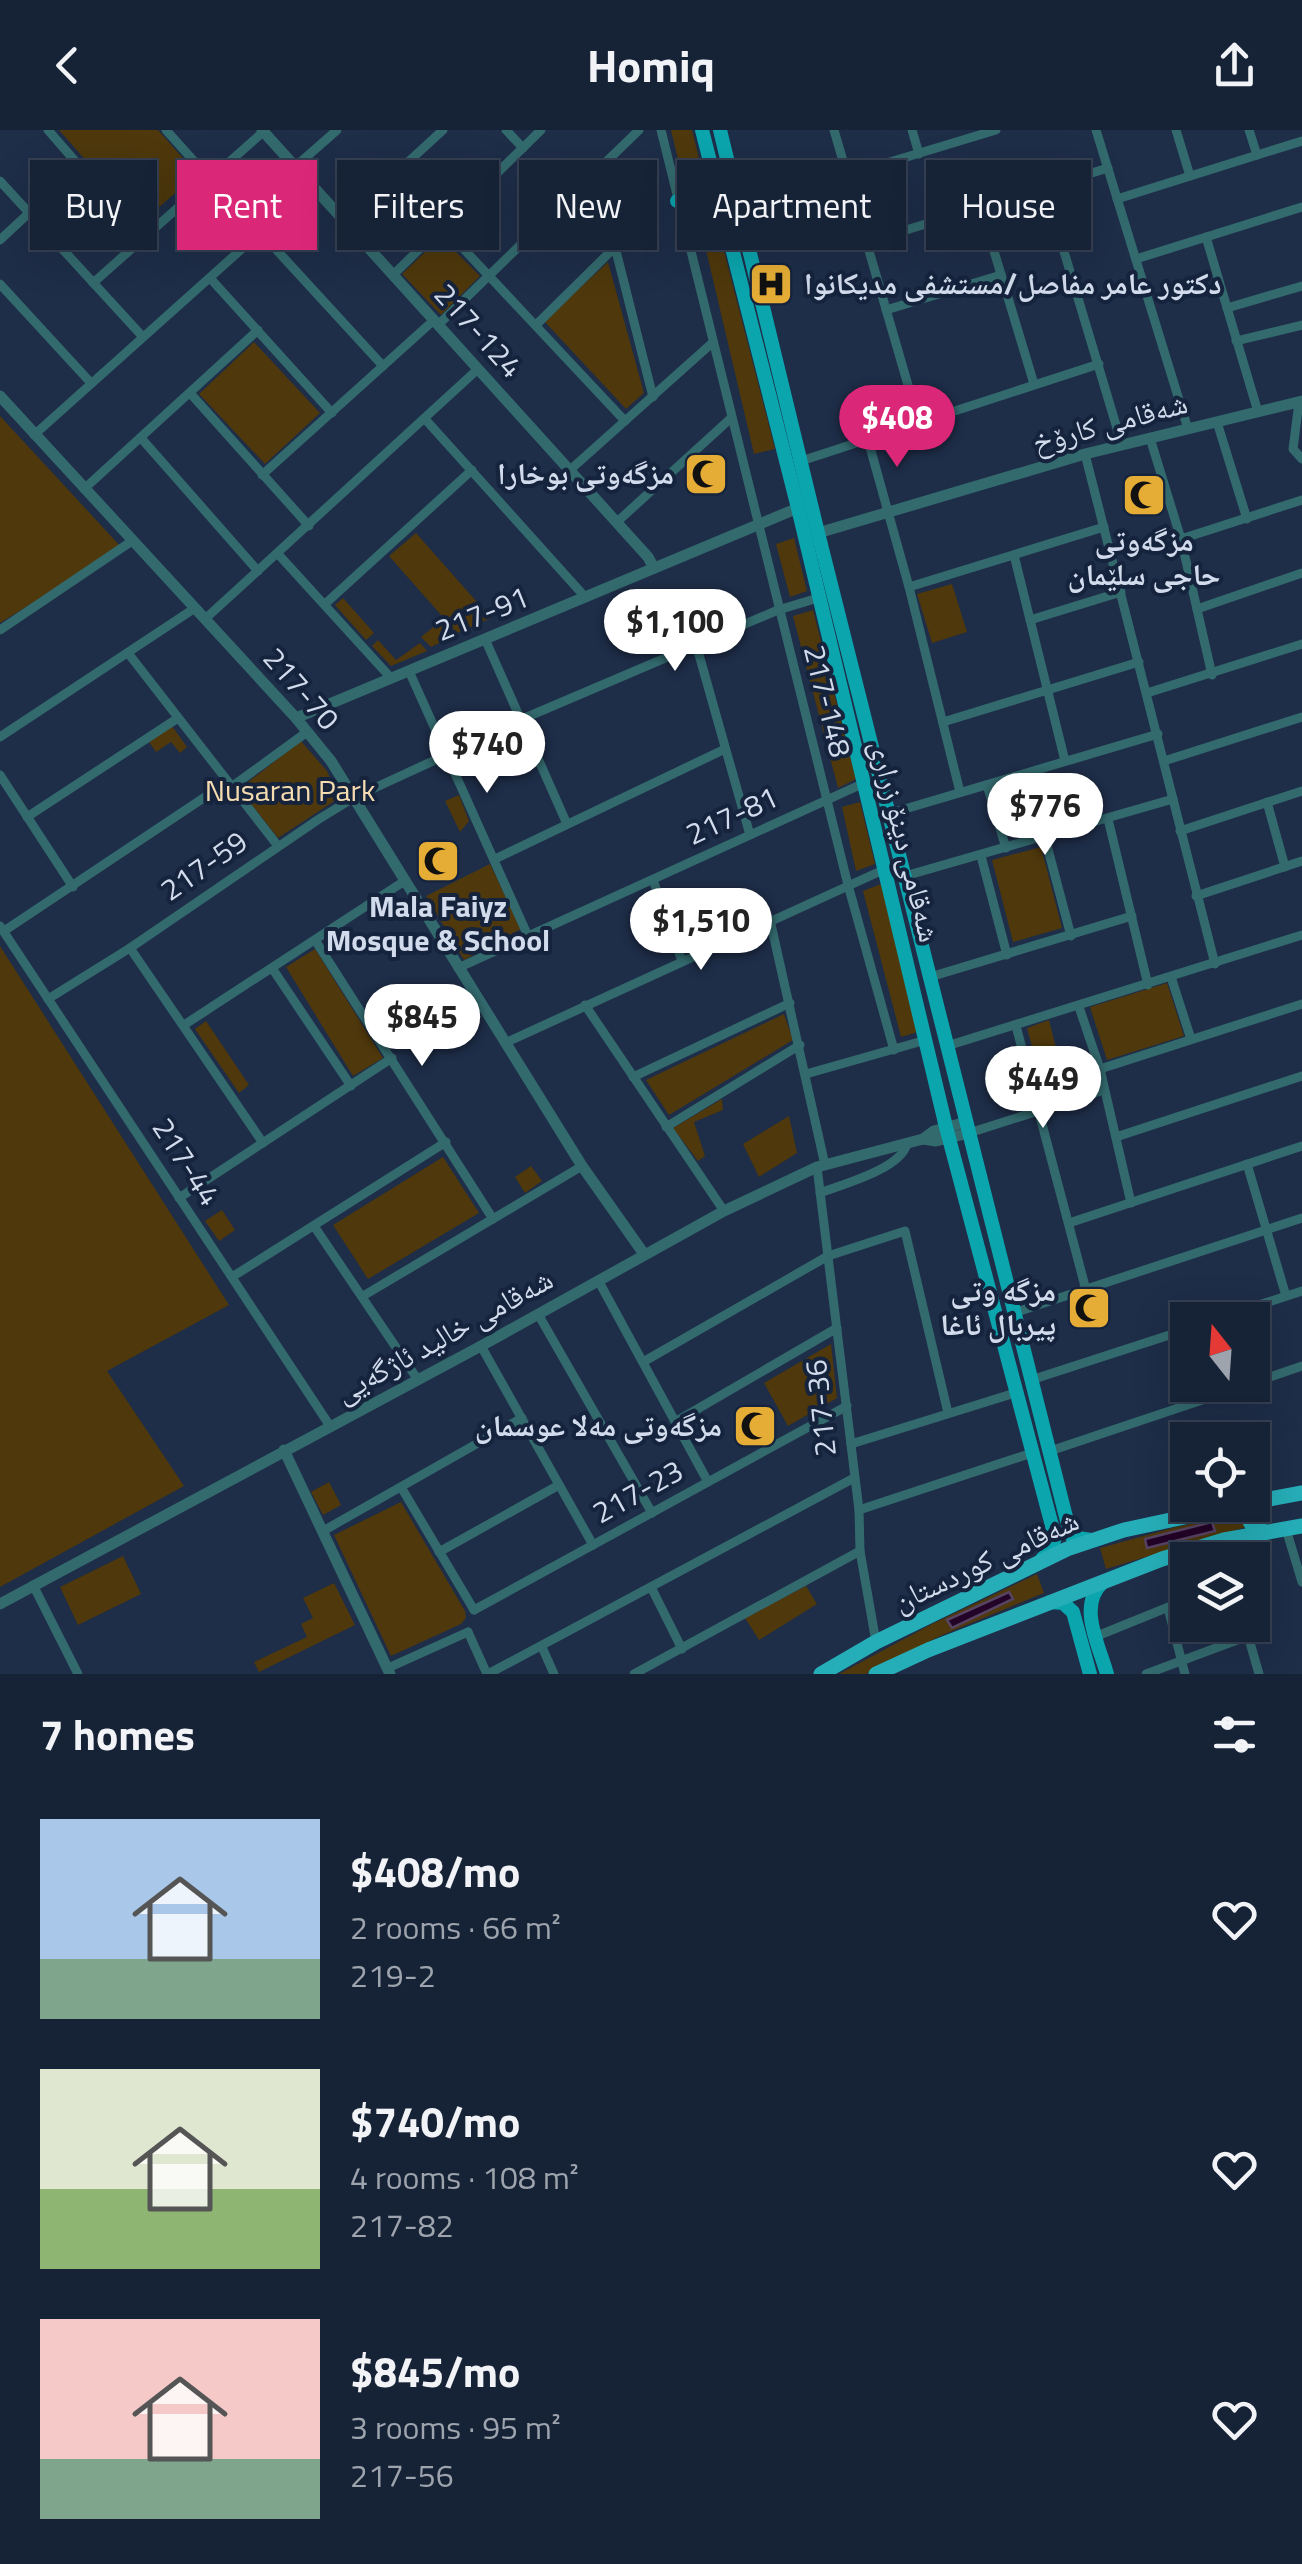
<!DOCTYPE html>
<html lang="en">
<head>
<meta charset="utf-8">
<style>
  :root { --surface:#162236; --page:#232f42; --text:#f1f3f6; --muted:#9ea4ad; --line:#353f51; --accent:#db2777 }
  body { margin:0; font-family:"Titillium Web","Noto Naskh Arabic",sans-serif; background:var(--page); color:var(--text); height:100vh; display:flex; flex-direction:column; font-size:38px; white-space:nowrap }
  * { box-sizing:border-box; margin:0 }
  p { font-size:32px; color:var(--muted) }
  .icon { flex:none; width:55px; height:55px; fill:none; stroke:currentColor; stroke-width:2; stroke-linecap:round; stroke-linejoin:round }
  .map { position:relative; height:1544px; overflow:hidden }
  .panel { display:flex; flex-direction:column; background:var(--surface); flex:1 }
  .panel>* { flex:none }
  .hud { position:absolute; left:30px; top:30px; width:1242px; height:90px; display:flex; gap:20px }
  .needle { width:65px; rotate:343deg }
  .tools { position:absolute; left:1170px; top:1172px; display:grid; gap:20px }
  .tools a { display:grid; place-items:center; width:100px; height:100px; border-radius:0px; background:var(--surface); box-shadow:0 10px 40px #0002,0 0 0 2px var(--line); font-size:50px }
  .price { position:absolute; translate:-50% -85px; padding:0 22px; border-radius:35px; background:#fff; color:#222; font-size:32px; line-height:65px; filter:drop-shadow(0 2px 5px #0008) }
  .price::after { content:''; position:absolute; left:50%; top:60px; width:30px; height:22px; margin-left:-15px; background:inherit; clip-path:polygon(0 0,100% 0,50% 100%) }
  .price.current { background:var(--accent); color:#fff }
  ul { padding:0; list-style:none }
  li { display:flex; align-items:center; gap:30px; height:250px; padding:0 40px }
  li span { display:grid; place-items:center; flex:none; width:280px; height:200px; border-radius:0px; color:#555 }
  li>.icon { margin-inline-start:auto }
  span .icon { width:120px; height:120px; fill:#fffc; stroke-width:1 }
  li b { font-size:42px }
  h2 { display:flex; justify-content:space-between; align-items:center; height:120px; padding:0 40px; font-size:42px }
  .pill { padding:0 35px; border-radius:0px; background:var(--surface); box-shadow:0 10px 40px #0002,0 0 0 2px var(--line); font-size:35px; line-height:90px }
  .pill.current { background:var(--accent); color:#fff }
  header { display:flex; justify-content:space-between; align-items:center; height:130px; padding:0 40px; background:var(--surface); font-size:45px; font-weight:700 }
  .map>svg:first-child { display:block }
  .green { fill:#4e380c }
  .water { fill:#230428; stroke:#574463; stroke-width:2.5 }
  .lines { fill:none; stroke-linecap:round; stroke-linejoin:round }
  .minor { stroke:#336a6e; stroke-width:9 }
  .tertiary { stroke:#336a6e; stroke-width:11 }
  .primary { stroke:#0ba5ae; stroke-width:14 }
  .trunk { stroke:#26aeb8; stroke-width:15 }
  .labels { text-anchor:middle; stroke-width:8; stroke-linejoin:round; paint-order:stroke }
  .poi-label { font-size:30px; font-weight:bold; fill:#d1dbec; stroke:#15233d; text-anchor:end }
  .street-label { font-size:30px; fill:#d1dbec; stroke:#15233d }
  .park-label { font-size:30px; fill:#f5dcb0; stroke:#15233d }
</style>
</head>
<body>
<header><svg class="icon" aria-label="back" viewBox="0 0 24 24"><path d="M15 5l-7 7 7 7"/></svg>Homiq<svg class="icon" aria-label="share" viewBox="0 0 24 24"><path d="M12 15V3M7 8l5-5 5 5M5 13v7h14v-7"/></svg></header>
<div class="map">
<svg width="1302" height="1544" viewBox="0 0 1302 1544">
  <rect width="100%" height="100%" fill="#1e2d48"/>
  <g class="green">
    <polygon points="59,0 158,0 197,44 141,93"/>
    <polygon points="671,0 692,0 709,69 685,59"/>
    <polygon points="698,86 717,94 775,319 754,324"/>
    <polygon points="441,107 480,146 441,185 402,144"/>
    <polygon points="608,132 644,263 626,279 544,191"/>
    <polygon points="254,212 320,283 265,334 199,264"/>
    <polygon points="0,286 122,418 0,493"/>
    <polygon points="416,403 491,488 457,503 389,426"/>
    <polygon points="794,408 807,461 790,467 776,414"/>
    <polygon points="952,454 967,502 932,513 917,464"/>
    <polygon points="343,468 374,503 366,510 335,475"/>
    <polygon points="813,480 856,649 838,658 793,486"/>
    <polygon points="441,491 454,506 431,517 421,507"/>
    <polygon points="378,510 396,530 420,513 427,521 391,536 372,516"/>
    <polygon points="172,596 187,617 180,623 171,612 156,622 149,612"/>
    <polygon points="301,611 327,641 339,668 278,708 239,659"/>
    <polygon points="459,665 469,691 460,702 445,671"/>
    <polygon points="860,672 875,734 856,741 842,677"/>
    <polygon points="1041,717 1062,798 1013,812 992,730"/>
    <polygon points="490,734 521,799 464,830 426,766"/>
    <polygon points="881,754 918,902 901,907 863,761"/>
    <polygon points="0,816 229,1175 107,1241 184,1356 0,1457"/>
    <polygon points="315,819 383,928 353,946 286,837"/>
    <polygon points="1167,853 1184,906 1107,930 1090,877"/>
    <polygon points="784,884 793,910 669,985 646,950"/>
    <polygon points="1049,890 1058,926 1036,932 1027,898"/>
    <polygon points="206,891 249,955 239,963 195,899"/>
    <polygon points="722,969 723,980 694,992 705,1026 698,1031 673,998"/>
    <polygon points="789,986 797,1023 759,1047 743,1014"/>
    <polygon points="443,1027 479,1083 368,1149 333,1095"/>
    <polygon points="531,1036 542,1051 525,1063 515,1047"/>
    <polygon points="222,1080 235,1100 219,1111 205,1091"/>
    <polygon points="831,1214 837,1268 788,1296 764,1253"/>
    <polygon points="329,1352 341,1375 323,1385 311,1362"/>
    <polygon points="401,1372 465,1481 466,1488 461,1494 391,1526 334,1405"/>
    <polygon points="1245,1383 1249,1396 1106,1439 1100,1418 1176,1397"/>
    <polygon points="123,1426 141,1464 78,1495 60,1457"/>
    <polygon points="1037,1444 1044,1463 940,1506 866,1544 839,1544 932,1494"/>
    <polygon points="334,1453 355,1495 259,1542 254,1532 307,1507 301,1494 313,1488 303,1468"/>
    <polygon points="806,1456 817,1474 759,1510 745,1488"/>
  </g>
  <g class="water">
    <polygon points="1212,1392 1215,1401 1147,1418 1145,1409"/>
    <polygon points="1009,1462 1013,1469 952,1498 947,1490"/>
  </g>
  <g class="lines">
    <g class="minor">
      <polyline points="48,0 143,109"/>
      <polyline points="166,0 210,49"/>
      <polyline points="506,0 523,18"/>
      <polyline points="661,0 848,755 894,920"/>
      <polyline points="834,0 919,293"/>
      <polyline points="912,0 919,24"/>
      <polyline points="1096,0 1188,299"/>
      <polyline points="1176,0 1190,46"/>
      <polyline points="1249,0 1257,25"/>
      <polyline points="295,37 337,0"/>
      <polyline points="596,42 653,267"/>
      <polyline points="847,45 996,0"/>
      <polyline points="0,51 143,207"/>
      <polyline points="1045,58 1122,315"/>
      <polyline points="1117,69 1302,11"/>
      <polyline points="981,78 1034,254"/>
      <polyline points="344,91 443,0"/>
      <polyline points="443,97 625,291"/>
      <polyline points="261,103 383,236"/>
      <polyline points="1206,107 1258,282"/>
      <polyline points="0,110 29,83"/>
      <polyline points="867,112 1108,38"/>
      <polyline points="1136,129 1302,77"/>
      <polyline points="393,145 541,0"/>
      <polyline points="210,148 332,283"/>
      <polyline points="93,153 263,2"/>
      <polyline points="0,154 91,253"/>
      <polyline points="1227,178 1302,156"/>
      <polyline points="886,180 1001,145"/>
      <polyline points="537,194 615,117"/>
      <polyline points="438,195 639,0"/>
      <polyline points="1236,211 1302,195"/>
      <polyline points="190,263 309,396"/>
      <polyline points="1299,272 1293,319 1302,329"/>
      <polyline points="425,289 586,468"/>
      <polyline points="1217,292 1247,389"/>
      <polyline points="34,305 312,56"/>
      <polyline points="141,308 258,441"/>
      <polyline points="1150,308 1181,409 1212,545"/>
      <polyline points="868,310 909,457 960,662"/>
      <polyline points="1085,324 1215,834"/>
      <polyline points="801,331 1099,234"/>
      <polyline points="570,340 711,214"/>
      <polyline points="262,345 434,190"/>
      <polyline points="84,359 258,200"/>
      <polyline points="617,392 730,289"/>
      <polyline points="1181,409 1302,370"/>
      <polyline points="278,424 391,548"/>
      <polyline points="1014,425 1065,631"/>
      <polyline points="909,457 1104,397"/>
      <polyline points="325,474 472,340"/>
      <polyline points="1197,479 1302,443"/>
      <polyline points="205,489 478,239"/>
      <polyline points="1030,490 1121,462"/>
      <polyline points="0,500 132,411"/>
      <polyline points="485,509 567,694"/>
      <polyline points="696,514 750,705"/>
      <polyline points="128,523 278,716"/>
      <polyline points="409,541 528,806"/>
      <polyline points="1147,563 1302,514"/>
      <polyline points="520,590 778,480 818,468"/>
      <polyline points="943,592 1139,532"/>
      <polyline points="0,607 195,478"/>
      <polyline points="1164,631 1302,587"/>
      <polyline points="0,645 73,757"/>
      <polyline points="987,655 1006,718"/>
      <polyline points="230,658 307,602"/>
      <polyline points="1267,672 1285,737"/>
      <polyline points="888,684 1158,604"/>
      <polyline points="27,687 178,588"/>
      <polyline points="1108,689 1148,855"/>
      <polyline points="1180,701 1302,661"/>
      <polyline points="1045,708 1071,806"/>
      <polyline points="981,726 1007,825"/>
      <polyline points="495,729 725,619"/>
      <polyline points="905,746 1173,669"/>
      <polyline points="653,750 682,831"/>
      <polyline points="1196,766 1302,731"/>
      <polyline points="770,790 825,1035"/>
      <polyline points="0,796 330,1296"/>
      <polyline points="4,801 226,653"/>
      <polyline points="315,810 493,1089"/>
      <polyline points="130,818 263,1013"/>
      <polyline points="272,838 351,956"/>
      <polyline points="458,838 862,654"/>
      <polyline points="930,847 1132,786"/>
      <polyline points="1171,847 1191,909"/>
      <polyline points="48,869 130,818 319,689 355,667 446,625"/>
      <polyline points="585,875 724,1081"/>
      <polyline points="1079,877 1100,939 1131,1073"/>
      <polyline points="184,895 403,752"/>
      <polyline points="1016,896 1086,1160"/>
      <polyline points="505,913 883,740"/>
      <polyline points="947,916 1302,805"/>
      <polyline points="1100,939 1302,874"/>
      <polyline points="806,944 926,910"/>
      <polyline points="633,947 790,873"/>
      <polyline points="666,997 800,915"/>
      <polyline points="969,1003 1104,960"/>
      <polyline points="1116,1007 1302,946"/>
      <polyline points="1247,1034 1286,1166"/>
      <polyline points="817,1037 859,1380 860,1421 876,1512"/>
      <path d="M 820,1063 C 844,1054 900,1039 907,1014"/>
      <polyline points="179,1068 392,928"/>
      <polyline points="1069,1093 1302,1016"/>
      <polyline points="314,1096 418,1250"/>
      <polyline points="232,1147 446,1012"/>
      <polyline points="598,1150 708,1352"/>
      <polyline points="363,1166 582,1036"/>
      <polyline points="1014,1183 1302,1088"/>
      <polyline points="538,1184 652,1383"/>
      <polyline points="1213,1190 1302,1161"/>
      <polyline points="481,1216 593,1415"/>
      <polyline points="643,1232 828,1126 905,1101 948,1283"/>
      <polyline points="1031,1250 1188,1199"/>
      <polyline points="1252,1253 1302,1236"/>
      <polyline points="675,1292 837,1198"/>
      <polyline points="851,1314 1015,1263"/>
      <polyline points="1050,1321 1247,1255"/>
      <polyline points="401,1357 474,1480"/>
      <polyline points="859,1380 1032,1323"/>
      <polyline points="1286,1399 1302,1452"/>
      <polyline points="323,1401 522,1288"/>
      <polyline points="1224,1410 1228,1430"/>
      <polyline points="439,1422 559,1355"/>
      <polyline points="33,1455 78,1544"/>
      <polyline points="651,1457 682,1519"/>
      <polyline points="1168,1478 1185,1544"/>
      <polyline points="474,1480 847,1276"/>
      <polyline points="1245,1495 1259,1544"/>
      <polyline points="468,1502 487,1544"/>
      <polyline points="1097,1506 1176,1474 1188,1464"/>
      <polyline points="542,1517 554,1544"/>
      <polyline points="388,1538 468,1502"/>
      <polyline points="488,1544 854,1348"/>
      <polyline points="634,1544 860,1421"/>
      <polyline points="1146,1544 1248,1506"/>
    </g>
    <g class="tertiary">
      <polyline points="262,0 648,427 654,438"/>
      <polyline points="0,266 296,588 331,631 582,1036 644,1124"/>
      <polyline points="818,403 1085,324 1302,271"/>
      <polyline points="296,588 798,378"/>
      <polyline points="923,1009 934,1001 966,992"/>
      <polyline points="284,1320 390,1544"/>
      <polyline points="0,1474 481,1216 724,1081 817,1037 923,1009 936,1011 969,1003"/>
    </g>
    <g class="primary">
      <polyline points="702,0 798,378 946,997 1055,1407 1052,1419 1042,1429"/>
      <polyline points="720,0 818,403 1067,1391 1072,1407 1091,1410"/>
      <polyline points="677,71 723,86"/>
      <path d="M 1103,1452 C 1077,1475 1099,1515 1107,1544"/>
      <polyline points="1050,1472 1063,1473 1073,1482 1090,1544"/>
    </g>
    <g class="trunk">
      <polyline points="1262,1370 1250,1380 1247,1386 1254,1399 1266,1402"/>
      <polyline points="1252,1372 1302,1363"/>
      <polyline points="821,1544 876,1512 1067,1419 1124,1400 1240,1375"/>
      <polyline points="876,1544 928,1520 1162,1429 1224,1410 1302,1396"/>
    </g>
  </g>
  <defs>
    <g id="hospital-square" transform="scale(2.25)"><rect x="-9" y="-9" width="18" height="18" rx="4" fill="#e5ad36" stroke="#15233d"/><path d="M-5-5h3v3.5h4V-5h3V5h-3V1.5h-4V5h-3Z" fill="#111"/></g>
    <g id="mosque-square" transform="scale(2.25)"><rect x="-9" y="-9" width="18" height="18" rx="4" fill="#e5ad36" stroke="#15233d"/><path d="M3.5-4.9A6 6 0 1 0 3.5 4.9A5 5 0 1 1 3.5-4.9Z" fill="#111"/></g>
  </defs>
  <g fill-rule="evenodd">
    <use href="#hospital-square" x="771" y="154"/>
    <use href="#mosque-square" x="706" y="344"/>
    <use href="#mosque-square" x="1144" y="365"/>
    <use href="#mosque-square" x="438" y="731"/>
    <use href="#mosque-square" x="1089" y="1178"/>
    <use href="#mosque-square" x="755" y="1296"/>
  </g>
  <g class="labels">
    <g class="poi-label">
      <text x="804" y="164" text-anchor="start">دكتور عامر مفاصل/مستشفى مديكانوا</text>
      <text x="674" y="354">مزگەوتی بوخارا</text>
      <text x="1144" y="421" text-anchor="middle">مزگەوتی<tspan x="1144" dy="34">حاجی سلێمان</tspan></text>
      <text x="438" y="787" text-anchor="middle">Mala Faiyz<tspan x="438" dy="34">Mosque &amp; School</tspan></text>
      <text x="1056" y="1171">مزگه وتى<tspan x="1056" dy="34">پيربال ئاغا</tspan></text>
      <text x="722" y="1306">مزگەوتی مەلا عوسمان</text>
    </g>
    <g class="street-label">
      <text transform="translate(478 201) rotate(48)" y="10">217-124</text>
      <text transform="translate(1110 293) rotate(-15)" y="10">شەقامی کارۆخ</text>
      <text transform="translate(482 484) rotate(-22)" y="10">217-91</text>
      <text transform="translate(301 559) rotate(49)" y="10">217-70</text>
      <text transform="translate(827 571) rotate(76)" y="10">217-148</text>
      <text transform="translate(732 686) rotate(-25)" y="10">217-81</text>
      <text transform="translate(905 711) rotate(76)" y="10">شەقامی دینۆ زراری</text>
      <text transform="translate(204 736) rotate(-35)" y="10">217-59</text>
      <text transform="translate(186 1032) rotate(57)" y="10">217-44</text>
      <text transform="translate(444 1206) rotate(-29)" y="10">شەقامی خالید ئاژگەیی</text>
      <text transform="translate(821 1278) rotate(-96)" y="10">217-36</text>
      <text transform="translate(638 1362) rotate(-29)" y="10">217-23</text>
      <text transform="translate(986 1431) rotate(-25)" y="10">شەقامی کوردستان</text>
    </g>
    <g class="park-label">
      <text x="290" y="671">Nusaran Park</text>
    </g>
  </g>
</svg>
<div class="tools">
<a><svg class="needle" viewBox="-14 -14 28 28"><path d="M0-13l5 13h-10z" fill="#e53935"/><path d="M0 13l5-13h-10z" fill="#9ea4ad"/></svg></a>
<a><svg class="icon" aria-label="locate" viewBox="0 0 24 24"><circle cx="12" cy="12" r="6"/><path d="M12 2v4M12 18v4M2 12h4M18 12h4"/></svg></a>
<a><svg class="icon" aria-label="layers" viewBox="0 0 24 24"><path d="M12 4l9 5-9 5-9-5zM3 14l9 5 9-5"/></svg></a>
</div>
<b class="price current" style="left:897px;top:340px">$408</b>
<b class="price" style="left:675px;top:544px">$1,100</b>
<b class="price" style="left:487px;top:666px">$740</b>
<b class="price" style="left:1045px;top:728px">$776</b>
<b class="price" style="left:701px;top:843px">$1,510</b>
<b class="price" style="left:422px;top:939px">$845</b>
<b class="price" style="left:1043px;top:1001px">$449</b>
<div class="hud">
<a class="pill">Buy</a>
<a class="pill current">Rent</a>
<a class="pill">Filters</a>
<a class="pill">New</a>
<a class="pill">Apartment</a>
<a class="pill">House</a>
</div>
</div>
<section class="panel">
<h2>7 homes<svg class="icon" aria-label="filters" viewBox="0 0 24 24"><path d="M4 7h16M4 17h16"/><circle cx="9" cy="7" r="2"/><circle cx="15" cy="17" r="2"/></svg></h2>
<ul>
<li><span style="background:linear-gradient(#a9c7e8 70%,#7fa58c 0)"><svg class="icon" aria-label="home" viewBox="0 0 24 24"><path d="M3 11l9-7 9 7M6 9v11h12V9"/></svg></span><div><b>$408/mo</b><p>2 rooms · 66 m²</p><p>219-2</p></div><svg class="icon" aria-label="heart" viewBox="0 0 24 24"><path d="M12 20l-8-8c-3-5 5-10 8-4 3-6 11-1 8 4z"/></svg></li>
<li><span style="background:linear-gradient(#dfe7d0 60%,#8fb573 0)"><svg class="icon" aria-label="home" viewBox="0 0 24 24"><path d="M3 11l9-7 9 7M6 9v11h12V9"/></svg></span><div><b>$740/mo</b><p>4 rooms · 108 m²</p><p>217-82</p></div><svg class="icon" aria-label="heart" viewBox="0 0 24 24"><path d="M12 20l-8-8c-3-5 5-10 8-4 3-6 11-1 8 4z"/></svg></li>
<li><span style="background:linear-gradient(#f6c9c9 70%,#7fa58c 0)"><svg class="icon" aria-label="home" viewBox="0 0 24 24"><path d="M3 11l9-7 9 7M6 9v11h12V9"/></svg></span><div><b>$845/mo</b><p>3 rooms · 95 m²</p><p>217-56</p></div><svg class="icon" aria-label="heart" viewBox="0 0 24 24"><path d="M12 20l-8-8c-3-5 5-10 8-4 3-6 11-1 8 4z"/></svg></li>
</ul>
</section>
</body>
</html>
